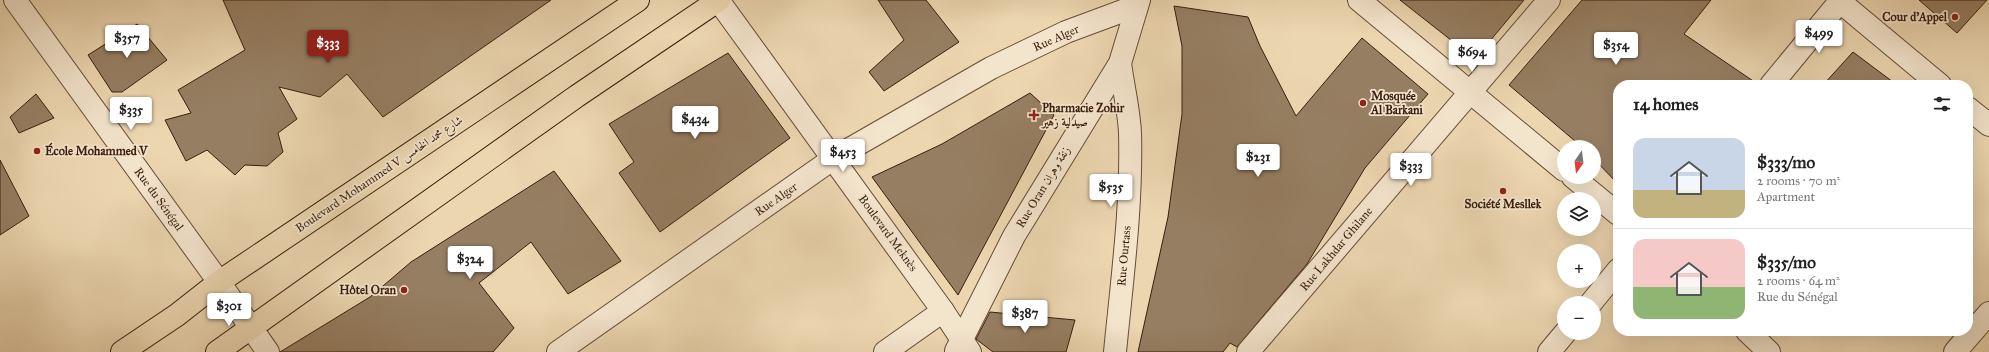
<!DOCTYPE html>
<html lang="en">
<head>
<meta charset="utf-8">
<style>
  :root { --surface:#fff; --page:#f2f2f2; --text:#222; --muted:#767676; --line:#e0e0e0; --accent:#8f2418 }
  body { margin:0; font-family:"IM FELL Great Primer",Amiri,serif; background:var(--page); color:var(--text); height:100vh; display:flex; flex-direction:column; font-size:15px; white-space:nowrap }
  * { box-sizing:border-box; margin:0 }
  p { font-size:13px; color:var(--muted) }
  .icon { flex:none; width:22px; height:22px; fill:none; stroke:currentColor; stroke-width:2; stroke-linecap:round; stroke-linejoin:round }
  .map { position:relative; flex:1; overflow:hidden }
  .details { position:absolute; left:1613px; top:80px; width:360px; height:256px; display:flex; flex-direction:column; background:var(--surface); border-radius:16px; box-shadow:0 4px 16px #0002 }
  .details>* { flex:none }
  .needle { width:26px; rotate:194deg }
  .buttons { position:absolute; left:1557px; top:140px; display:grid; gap:8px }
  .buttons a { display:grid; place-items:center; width:44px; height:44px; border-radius:50%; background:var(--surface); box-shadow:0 4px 16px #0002; font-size:20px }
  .price { position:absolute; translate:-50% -34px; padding:0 9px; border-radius:4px; background:#fff; color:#222; font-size:13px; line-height:26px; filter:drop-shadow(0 1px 2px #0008) }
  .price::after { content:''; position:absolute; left:50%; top:24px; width:12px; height:9px; margin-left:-6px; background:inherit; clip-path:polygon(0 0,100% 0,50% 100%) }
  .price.selected { background:var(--accent); color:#fff }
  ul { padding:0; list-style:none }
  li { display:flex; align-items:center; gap:12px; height:100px; padding:0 20px }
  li+li { border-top:1px solid var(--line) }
  li span { display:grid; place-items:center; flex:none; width:112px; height:80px; border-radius:12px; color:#555 }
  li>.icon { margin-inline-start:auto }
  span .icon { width:48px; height:48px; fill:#fffc; stroke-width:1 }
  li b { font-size:17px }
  h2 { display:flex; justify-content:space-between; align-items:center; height:48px; padding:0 20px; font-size:17px }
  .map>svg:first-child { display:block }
  .building { fill:#967e62; stroke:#381e0e }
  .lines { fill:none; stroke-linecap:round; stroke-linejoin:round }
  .minor-casing { stroke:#654c36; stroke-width:24 }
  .major-casing { stroke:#381e0e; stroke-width:24 }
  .minor { stroke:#f3e4cc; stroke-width:22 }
  .major { stroke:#ecd6b0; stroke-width:22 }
  .poi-dot { fill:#8f2418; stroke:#f3e4cc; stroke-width:1.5 }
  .labels { text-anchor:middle; stroke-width:3.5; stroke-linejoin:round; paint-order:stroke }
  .poi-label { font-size:12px; font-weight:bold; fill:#381e0e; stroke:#f3e4cc; text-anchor:start }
  .street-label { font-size:12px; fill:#381e0e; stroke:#f3e4cc }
</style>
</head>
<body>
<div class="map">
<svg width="1989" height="352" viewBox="0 0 1989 352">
  <rect width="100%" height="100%" fill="#ecd6b0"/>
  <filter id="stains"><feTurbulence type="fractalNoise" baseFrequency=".005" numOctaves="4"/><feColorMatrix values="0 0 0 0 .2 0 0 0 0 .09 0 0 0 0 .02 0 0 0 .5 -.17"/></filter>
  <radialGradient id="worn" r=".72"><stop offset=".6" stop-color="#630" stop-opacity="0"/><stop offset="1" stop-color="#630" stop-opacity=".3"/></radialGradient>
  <g class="building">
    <polygon points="223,0 551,0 383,117 347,74 320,97 279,87 297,119 278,133 283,152 267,166 245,165 235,175 207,150 186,161 165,120 191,113 178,90 245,50"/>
    <polygon points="878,0 926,0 959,42 884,91 869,72 904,40"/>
    <polygon points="1400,0 1524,0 1475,59"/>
    <polygon points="1582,0 1711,0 1684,34 1759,85 1618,85 1618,184 1594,159 1594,147 1582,147 1509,85"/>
    <polygon points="1919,0 1987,0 1957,33"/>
    <polygon points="1174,6 1248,17 1260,46 1296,116 1362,38 1428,94 1365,168 1307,264 1237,347 1230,343 1223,352 1138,352 1168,217 1182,114 1182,46"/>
    <polygon points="137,24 167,60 122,92 112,92 88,55"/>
    <polygon points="1853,52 1897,85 1823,85"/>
    <polygon points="728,53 790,138 660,232 619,173 634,162 609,124"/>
    <polygon points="1030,93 1054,115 958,295 872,177 942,144"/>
    <polygon points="36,94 54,118 19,133 10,117"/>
    <polygon points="0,160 29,216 0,235"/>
    <polygon points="554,171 621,261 568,294 531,242 479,283 514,328 493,352 280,352 370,297 411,262"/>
    <polygon points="990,312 1075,320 1066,352 993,352 976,339"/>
  </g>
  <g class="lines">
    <g class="minor-casing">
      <g id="minor">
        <polyline points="15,0 219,282 268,352"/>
        <polyline points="718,0 943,311 970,352"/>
        <polyline points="1359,0 1564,170"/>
        <polyline points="1838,0 1940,85"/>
        <polyline points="1771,85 1841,0"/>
        <polyline points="1968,108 1989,125"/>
        <polyline points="1573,177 1618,214"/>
        <polyline points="1591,303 1618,270"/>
        <polyline points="1747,331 1769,352"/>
        <polyline points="956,351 1014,236 1120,63 1139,0"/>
        <polyline points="558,352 834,158 991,68 1066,32 1136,6"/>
        <polyline points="885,352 943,311"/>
        <path d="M 1115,352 C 1122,280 1132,206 1130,133 C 1129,110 1123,86 1120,63"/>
        <polyline points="1248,352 1549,0"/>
        <polyline points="1549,352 1565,333"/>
        <polyline points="1955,352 1989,313"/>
      </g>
    </g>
    <g class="major-casing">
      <g id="major">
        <polyline points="122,352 177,315 219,282 638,0"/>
        <polyline points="217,352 577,96 719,0"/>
      </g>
    </g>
    <use href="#minor" class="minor"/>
    <use href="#major" class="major"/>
  </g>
  <g class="poi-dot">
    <circle cx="1955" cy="17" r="4"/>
    <circle cx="1363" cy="103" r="4"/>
    <path d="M1032 109h4v4h4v4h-4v4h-4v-4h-4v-4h4z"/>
    <circle cx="37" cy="151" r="4"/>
    <circle cx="1503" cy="191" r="4"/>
    <circle cx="404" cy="290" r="4"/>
  </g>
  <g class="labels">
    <g class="poi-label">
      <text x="1947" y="21" text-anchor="end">Cour d'Appel</text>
      <text x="1371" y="100">Mosquée<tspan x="1371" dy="14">Al Barkani</tspan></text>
      <text x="1042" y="112">Pharmacie Zohir<tspan x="1042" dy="14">صيدلية زهير</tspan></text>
      <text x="45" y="155">École Mohammed V</text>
      <text x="1503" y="208" text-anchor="middle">Société Mesllek</text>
      <text x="396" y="294" text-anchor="end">Hôtel Oran</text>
    </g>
    <g class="street-label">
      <text transform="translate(1056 38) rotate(-24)" y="4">Rue Alger</text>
      <text transform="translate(379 174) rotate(-34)" y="4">Boulevard Mohammed V شارع محمد الخامس</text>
      <text transform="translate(1043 187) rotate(-59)" y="4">Rue Oran زنقة وهران</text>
      <text transform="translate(159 199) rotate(54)" y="4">Rue du Sénégal</text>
      <text transform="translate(776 199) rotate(-35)" y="4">Rue Alger</text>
      <text transform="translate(888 233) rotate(54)" y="4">Boulevard Meknès</text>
      <text transform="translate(1336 249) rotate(-50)" y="4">Rue Lakhdar Ghilane</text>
      <text transform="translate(1124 256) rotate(-85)" y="4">Rue Ourtass</text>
    </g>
  </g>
  <rect width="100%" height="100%" filter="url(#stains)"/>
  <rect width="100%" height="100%" fill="url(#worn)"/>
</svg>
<div class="buttons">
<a><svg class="needle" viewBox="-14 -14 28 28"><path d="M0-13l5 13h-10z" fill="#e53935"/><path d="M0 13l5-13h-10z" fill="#767676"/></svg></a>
<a><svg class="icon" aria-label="layers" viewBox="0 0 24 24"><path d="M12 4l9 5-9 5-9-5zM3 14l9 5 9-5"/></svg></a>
<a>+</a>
<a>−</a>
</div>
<b class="price" style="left:1819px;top:54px">$499</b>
<b class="price" style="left:127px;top:59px">$357</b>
<b class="price selected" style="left:328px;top:64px">$333</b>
<b class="price" style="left:1616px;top:66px">$354</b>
<b class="price" style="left:1472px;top:73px">$694</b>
<b class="price" style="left:131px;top:131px">$335</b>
<b class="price" style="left:695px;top:140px">$434</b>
<b class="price" style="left:843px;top:173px">$453</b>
<b class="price" style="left:1258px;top:178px">$231</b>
<b class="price" style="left:1411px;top:187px">$333</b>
<b class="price" style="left:1111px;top:208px">$535</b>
<b class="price" style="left:470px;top:280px">$324</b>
<b class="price" style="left:229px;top:327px">$301</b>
<b class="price" style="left:1025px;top:334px">$387</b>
<section class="details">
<h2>14 homes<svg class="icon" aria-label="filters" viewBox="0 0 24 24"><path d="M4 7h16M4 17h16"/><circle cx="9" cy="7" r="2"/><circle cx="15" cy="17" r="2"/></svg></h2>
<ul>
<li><span style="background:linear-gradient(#c9d6e8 65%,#c2b280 0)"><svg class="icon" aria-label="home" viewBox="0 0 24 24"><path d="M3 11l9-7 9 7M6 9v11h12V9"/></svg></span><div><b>$333/mo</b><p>2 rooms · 70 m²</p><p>Apartment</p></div></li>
<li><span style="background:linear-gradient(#f6c9c9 60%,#8fb573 0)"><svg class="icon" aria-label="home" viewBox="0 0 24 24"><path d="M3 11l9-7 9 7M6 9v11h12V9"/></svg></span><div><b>$335/mo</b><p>2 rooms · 64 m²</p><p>Rue du Sénégal</p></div></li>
</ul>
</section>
</div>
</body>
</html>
